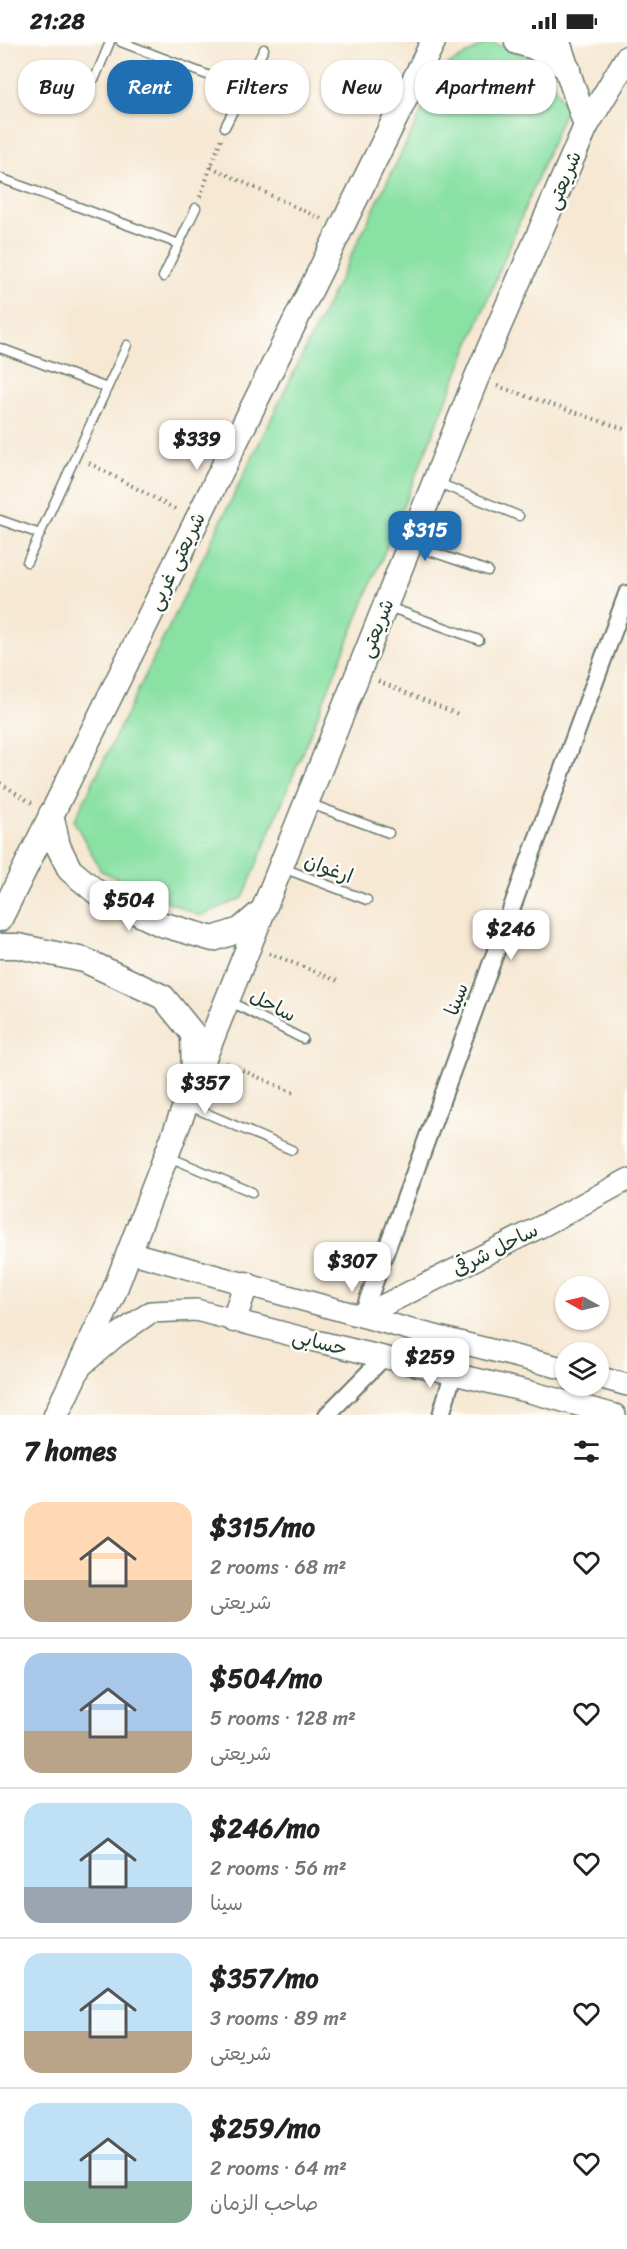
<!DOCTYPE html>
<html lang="en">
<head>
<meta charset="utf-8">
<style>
  :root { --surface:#fff; --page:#f6f6f6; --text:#222; --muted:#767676; --line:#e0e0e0; --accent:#1f6fb2 }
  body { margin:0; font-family:Sriracha,"Playpen Sans Arabic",sans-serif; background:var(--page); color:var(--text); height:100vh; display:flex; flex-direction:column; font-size:22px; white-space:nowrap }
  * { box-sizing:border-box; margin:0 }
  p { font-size:20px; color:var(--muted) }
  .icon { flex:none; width:33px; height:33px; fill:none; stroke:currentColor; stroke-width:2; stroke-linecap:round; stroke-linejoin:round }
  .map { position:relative; height:1373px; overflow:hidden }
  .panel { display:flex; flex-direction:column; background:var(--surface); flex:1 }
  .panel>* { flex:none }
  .hud { position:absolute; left:18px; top:18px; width:591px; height:54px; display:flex; gap:12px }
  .needle { width:39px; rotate:278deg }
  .controls { position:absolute; left:555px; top:1234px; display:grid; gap:12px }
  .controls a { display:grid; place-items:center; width:54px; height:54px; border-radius:50%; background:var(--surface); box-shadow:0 2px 4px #0004; font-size:30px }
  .price { position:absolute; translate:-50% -51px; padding:0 14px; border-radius:12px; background:#fff; color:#222; font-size:20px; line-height:39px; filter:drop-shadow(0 2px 3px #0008) }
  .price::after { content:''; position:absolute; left:50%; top:36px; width:18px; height:14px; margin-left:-9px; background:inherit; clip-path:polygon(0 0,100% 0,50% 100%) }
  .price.active { background:var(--accent); color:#fff }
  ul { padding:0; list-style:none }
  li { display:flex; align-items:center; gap:18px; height:150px; padding:0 24px }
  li+li { border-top:2px solid var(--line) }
  li span { display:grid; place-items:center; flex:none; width:168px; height:120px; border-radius:18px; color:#555 }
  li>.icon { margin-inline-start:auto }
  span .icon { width:72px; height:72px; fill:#fffc; stroke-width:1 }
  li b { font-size:26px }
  h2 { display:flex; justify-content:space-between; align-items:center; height:72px; padding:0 24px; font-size:26px }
  .tag { padding:0 21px; border-radius:24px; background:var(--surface); box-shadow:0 2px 4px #0004; font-size:21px; line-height:54px }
  .tag.active { background:var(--accent); color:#fff }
  .status { display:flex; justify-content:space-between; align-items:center; height:42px; padding:0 30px; background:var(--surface); direction:ltr }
  .status svg { height:16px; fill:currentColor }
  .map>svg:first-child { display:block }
  .green { fill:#8ae1a4; stroke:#548f6c; stroke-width:1.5 }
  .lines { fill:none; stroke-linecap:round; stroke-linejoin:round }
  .service-casing { stroke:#6a796c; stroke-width:11 }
  .minor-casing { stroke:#6a796c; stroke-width:20 }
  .tertiary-casing { stroke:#6a796c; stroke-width:24 }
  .secondary-casing { stroke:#6a796c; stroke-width:27 }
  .path { stroke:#6a796c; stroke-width:4; stroke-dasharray:1.5 4.5; stroke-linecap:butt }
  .service { stroke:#fff; stroke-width:8 }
  .minor { stroke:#fff; stroke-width:16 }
  .tertiary { stroke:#fff; stroke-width:21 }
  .secondary { stroke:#fff; stroke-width:24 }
  .labels { text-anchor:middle; stroke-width:5; stroke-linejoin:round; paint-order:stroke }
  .street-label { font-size:20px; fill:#1f3d34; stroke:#fdfcf7 }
</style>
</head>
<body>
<div class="status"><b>21:28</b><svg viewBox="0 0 49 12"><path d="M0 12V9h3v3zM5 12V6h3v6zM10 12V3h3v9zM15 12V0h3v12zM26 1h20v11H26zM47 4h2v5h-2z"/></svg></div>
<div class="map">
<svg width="627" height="1373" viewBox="0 0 627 1373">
  <rect width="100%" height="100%" fill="#fdfcf7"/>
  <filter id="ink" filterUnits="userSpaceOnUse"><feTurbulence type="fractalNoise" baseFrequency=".0167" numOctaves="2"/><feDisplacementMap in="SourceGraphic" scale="12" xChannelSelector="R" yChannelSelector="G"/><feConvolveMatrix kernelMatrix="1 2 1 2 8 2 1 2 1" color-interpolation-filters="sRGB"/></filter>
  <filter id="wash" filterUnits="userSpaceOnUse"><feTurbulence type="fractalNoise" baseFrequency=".008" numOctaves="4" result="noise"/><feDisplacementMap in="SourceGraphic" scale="24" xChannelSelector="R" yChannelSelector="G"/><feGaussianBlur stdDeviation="1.35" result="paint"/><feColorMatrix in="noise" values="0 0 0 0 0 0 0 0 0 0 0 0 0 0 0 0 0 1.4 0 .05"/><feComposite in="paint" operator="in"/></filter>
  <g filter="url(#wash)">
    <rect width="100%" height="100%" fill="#f6e8d3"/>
    <polygon class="green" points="488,0 492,0 542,21 566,66 243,856 200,874 101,829 74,779 443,26"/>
  </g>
  <g filter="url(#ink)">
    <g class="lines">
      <g class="service-casing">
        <g id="service">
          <polyline points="121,0 244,47"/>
          <polyline points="95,36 110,0"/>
          <polyline points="225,85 264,7"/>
          <polyline points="0,136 179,202"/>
          <polyline points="163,235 196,166"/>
          <polyline points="0,306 107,346"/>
          <polyline points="436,440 519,474"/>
          <polyline points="0,478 40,492"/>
          <polyline points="412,503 488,529"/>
          <polyline points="27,520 127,303"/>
          <polyline points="386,564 479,598"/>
          <polyline points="308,761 389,791"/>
          <polyline points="283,826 367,858"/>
          <polyline points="229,959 303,997"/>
          <polyline points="187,1063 292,1108"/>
          <polyline points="169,1115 252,1150"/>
        </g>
      </g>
      <g class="minor-casing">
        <g id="minor">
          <polyline points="362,1274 627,552"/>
          <polyline points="327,1373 384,1315"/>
          <polyline points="441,1373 453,1332"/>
        </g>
      </g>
      <g class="tertiary-casing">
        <g id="tertiary">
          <polyline points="129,1210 415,1289 566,1327"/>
          <polyline points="362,1274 546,1182 627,1138"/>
          <polyline points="80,1325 116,1294 151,1270 196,1268 303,1296 530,1350 615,1373"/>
          <polyline points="598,1335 627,1343"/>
        </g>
      </g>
      <g class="secondary-casing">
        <g id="secondary">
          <polyline points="517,0 534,5 568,27"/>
          <polyline points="586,84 627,16"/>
          <polyline points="51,772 58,804 70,828 100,853 161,882 213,897 240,888 261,870"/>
          <polyline points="0,877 433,0"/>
          <polyline points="0,904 18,904 84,918 163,955 193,992 194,1041 112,1255 56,1373"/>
          <polyline points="194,1041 476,337 586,84 558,0"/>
          <polyline points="234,1278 246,1242"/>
        </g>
      </g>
      <g class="path">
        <polyline points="211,125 321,177"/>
        <polyline points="200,155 221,97"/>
        <polyline points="497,344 627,388"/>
        <polyline points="89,421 177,468"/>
        <polyline points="378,639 460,673"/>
        <polyline points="0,741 32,761"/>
        <polyline points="269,911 338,939"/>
        <polyline points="226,1021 294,1051"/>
      </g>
      <use href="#service" class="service"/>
      <use href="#minor" class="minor"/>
      <use href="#tertiary" class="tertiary"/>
      <use href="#secondary" class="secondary"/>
    </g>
  </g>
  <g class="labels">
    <g class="street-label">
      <text transform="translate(563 138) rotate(-67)" y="7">شریعتی</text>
      <text transform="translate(176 519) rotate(-64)" y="7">شریعتی غربی</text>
      <text transform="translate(376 586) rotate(-68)" y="7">شریعتی</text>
      <text transform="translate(329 826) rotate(21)" y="7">ارغوان</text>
      <text transform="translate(456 957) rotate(-70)" y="7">سینا</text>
      <text transform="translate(273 963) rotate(27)" y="7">ساحل</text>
      <text transform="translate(495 1207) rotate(-27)" y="7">ساحل شرقی</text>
      <text transform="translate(320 1300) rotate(14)" y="7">حسابی</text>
    </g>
  </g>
</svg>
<div class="controls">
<a><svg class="needle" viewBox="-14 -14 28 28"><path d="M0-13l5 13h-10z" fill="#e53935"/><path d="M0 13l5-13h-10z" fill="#767676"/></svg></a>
<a><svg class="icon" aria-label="layers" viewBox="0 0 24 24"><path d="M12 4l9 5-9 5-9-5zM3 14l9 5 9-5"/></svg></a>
</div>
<b class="price" style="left:197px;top:429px">$339</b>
<b class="price active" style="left:425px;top:520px">$315</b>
<b class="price" style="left:129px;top:890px">$504</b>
<b class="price" style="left:511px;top:919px">$246</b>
<b class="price" style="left:205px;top:1073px">$357</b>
<b class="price" style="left:352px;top:1251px">$307</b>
<b class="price" style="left:430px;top:1347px">$259</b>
<div class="hud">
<a class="tag">Buy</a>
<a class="tag active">Rent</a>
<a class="tag">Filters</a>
<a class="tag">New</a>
<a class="tag">Apartment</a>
</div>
</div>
<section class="panel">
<h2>7 homes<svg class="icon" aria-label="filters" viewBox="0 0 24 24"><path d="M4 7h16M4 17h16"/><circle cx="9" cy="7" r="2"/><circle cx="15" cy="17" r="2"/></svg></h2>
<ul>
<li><span style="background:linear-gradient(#ffd9b3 65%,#b9a48a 0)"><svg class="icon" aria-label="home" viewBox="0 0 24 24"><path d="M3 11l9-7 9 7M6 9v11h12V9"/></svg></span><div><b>$315/mo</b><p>2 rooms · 68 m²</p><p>شریعتی</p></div><svg class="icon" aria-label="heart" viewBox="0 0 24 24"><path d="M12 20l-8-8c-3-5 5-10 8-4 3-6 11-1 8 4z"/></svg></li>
<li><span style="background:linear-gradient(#a9c7e8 65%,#b9a48a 0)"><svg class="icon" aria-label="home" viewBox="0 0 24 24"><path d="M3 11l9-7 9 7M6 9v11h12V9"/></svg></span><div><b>$504/mo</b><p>5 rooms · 128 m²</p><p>شریعتی</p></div><svg class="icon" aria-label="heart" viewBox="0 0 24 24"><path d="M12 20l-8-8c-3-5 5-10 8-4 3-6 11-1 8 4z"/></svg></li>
<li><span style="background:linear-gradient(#bfe0f5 70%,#9aa5b1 0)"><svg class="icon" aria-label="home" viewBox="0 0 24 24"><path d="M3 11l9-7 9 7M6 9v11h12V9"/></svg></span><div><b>$246/mo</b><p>2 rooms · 56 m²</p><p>سینا</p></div><svg class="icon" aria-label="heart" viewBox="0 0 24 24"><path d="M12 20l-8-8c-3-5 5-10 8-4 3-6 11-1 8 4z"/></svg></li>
<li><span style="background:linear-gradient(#bfe0f5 65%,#b9a48a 0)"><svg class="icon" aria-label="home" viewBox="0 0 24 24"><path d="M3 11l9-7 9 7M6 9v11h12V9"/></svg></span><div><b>$357/mo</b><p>3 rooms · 89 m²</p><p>شریعتی</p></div><svg class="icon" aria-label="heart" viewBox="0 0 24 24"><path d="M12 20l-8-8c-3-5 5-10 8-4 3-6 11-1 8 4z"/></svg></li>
<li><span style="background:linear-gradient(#bfe0f5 65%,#7fa58c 0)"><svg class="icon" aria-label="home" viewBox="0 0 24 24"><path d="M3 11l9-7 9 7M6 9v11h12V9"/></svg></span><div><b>$259/mo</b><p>2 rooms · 64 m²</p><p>صاحب الزمان</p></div><svg class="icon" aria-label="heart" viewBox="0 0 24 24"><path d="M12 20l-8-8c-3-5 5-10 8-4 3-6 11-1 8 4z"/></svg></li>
</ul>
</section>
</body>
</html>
